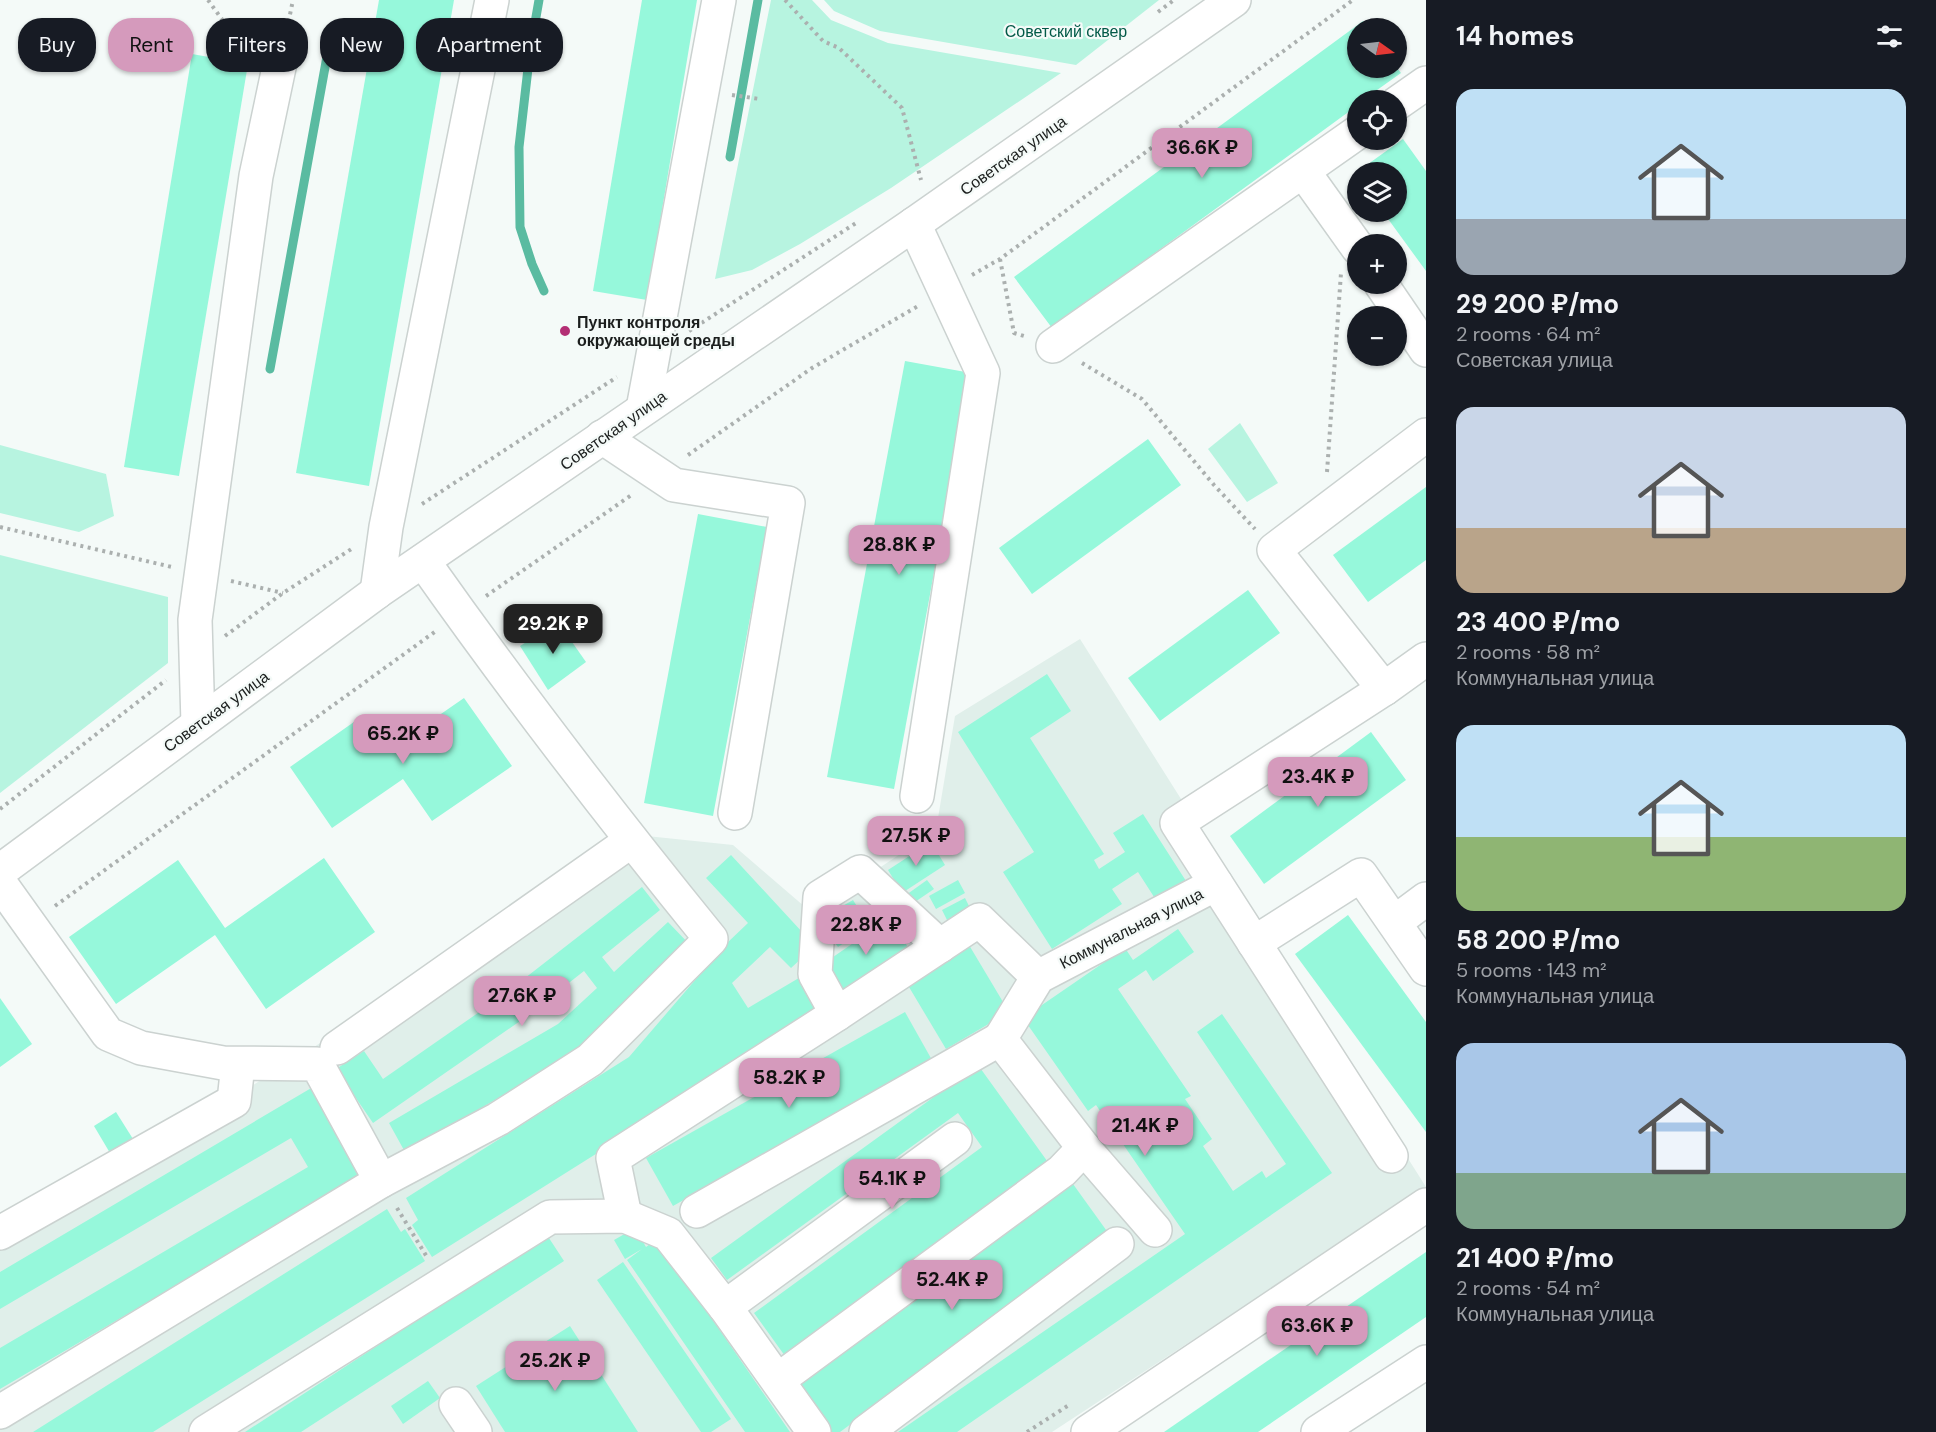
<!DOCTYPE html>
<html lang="en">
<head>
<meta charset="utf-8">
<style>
  :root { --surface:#171b24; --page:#242831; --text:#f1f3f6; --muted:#9ea1a6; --accent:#d59abc }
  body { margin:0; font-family:"DM Sans",sans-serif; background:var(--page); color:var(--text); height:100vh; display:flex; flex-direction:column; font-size:22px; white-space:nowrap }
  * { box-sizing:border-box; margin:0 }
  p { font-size:20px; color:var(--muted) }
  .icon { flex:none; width:33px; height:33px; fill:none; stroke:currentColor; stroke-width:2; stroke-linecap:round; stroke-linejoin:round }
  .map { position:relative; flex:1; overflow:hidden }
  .drawer { display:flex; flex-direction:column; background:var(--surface); width:510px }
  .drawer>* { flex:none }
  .top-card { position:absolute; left:18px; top:18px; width:570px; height:54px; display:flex; gap:12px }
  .needle { width:39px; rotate:104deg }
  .tools { position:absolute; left:1347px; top:18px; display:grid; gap:12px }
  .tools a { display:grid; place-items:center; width:60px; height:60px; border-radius:50%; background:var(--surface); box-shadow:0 2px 4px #0004; font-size:30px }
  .price { position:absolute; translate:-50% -51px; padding:0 14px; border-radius:12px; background:var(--accent); color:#111; font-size:20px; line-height:39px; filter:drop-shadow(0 2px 3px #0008) }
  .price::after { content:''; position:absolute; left:50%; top:36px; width:18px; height:14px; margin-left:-9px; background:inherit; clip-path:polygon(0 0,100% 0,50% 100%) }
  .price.current { background:#222; color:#fff }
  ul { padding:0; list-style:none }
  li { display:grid; align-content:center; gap:12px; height:318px; padding:0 30px }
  li span { display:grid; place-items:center; height:186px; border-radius:18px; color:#555 }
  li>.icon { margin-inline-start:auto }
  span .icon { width:108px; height:108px; fill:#fffc; stroke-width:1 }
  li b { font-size:26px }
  h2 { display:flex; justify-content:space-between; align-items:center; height:72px; padding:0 30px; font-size:26px }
  .tag { padding:0 21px; border-radius:24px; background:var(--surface); box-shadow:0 2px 4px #0004; font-size:21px; line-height:54px }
  .tag.current { background:var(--accent); color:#111 }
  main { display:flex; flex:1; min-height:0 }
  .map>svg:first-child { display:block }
  .built { fill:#e0efea }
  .green { fill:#b7f4e0 }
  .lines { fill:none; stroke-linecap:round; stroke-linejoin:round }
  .stream { stroke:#5abba1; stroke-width:9 }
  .building { fill:#96f8db }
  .minor-casing { stroke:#cbd2d0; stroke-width:36 }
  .path { stroke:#abb0af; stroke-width:4; stroke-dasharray:3 4.5; stroke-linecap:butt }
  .minor { stroke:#fff; stroke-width:33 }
  .poi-dot { fill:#b32e74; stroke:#f4faf8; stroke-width:2 }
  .labels { text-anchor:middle; stroke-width:4.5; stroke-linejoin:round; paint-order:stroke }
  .park-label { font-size:16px; fill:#025947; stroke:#f4faf8 }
  .street-label { font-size:16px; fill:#1b1e1d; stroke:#f4faf8 }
  .poi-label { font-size:16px; font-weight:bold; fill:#1b1e1d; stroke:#f4faf8; text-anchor:start }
</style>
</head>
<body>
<main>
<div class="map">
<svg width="1426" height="1432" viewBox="0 0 1426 1432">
  <rect width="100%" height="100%" fill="#f4faf8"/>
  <polygon class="built" points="1080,639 1426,1187 1052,1432 0,1432 0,1244 341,1030 618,833 733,845 812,913 936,830 955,716"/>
  <g class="green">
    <polygon points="771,0 812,0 831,20 888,43 1061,73 891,188 800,244 752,270 715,279"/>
    <polygon points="824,0 1159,0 1076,65 880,31 834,11"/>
    <polygon points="1240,423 1278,483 1247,502 1208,449"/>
    <polygon points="0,445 106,474 114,516 79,532 0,513"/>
    <polygon points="0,555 168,597 168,663 0,793"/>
  </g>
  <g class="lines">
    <g class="stream">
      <polyline points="539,0 530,51 519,147 520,227 532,264 544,291"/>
      <polyline points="730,157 758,0"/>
      <polyline points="270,369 330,40"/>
    </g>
  </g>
  <g class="building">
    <polygon points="379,0 454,0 369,486 296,473"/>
    <polygon points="642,0 697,0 647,300 593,291"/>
    <polygon points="1363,21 1368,28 1358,28 1358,68 1397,68 1401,73 1363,100 1358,100 1358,105 1052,328 1014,277"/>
    <polygon points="192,54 248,64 179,476 124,467"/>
    <polygon points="1403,139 1426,171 1426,271 1383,212 1396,212 1396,172 1357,172"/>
    <polygon points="905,361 971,373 894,789 827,777"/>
    <polygon points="1148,439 1181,485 1032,594 999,548"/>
    <polygon points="1426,487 1426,560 1368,602 1333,555"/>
    <polygon points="698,514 767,527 713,816 644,803"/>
    <polygon points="1248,590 1280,633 1160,721 1128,678"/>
    <polygon points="558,622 586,662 548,690 520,646"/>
    <polygon points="1047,674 1071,711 1030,738 1104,854 1094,860 1099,869 1125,852 1113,833 1143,814 1186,881 1156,900 1138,872 1112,889 1122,904 1052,949 1003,872 1034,852 958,732"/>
    <polygon points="464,698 512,766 432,821 403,779 332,828 290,767 361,717 386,752"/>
    <polygon points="1371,732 1406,780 1264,884 1230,836"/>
    <polygon points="931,842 945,865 902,893 888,870"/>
    <polygon points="731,855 815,946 791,968 770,947 732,983 748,1008 804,975 825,1010 432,1257 412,1225 418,1220 406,1198 629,1057 727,943 748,923 706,878"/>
    <polygon points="324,858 375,932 266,1009 215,935 116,1004 69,937 178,860 225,928"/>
    <polygon points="927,880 934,889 912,904 906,895"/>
    <polygon points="958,880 965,893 936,909 929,896"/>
    <polygon points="642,887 660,910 602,957 614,972 668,922 692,947 583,1049 405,1152 389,1123 558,1024 597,988 584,971 523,1019 373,1123 336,1069 364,1051 383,1079 498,999"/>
    <polygon points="965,898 971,910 948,922 942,910"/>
    <polygon points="853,900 860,911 839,923 832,912"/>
    <polygon points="1348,915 1426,1022 1426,1132 1295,954"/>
    <polygon points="888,919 908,947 844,993 823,964"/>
    <polygon points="849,922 857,934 838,947 830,936"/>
    <polygon points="1178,929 1194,952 1153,981 1146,970 1118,989 1191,1096 1185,1099 1212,1139 1203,1146 1233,1191 1262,1171 1266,1178 1286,1164 1197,1032 1222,1014 1332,1173 957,1432 898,1432 1185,1234 1096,1105 1088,1111 1023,1018 1125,948 1133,960"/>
    <polygon points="969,945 1009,1012 946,1049 906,982"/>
    <polygon points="0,998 32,1044 0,1067"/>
    <polygon points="905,1012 932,1060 673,1206 646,1158"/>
    <polygon points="978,1065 1050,1165 785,1356 754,1313 982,1147 958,1113 727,1280 711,1258"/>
    <polygon points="313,1087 364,1175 0,1389 0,1348 308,1167 291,1138 0,1309 0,1272"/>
    <polygon points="116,1112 133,1139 110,1153 94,1126"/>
    <polygon points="1073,1184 1109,1234 840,1432 827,1432 795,1388"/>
    <polygon points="387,1209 401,1232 405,1229 425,1261 153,1432 33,1432"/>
    <polygon points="635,1228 646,1247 657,1239 790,1432 745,1432 627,1260 642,1249 625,1259 614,1240"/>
    <polygon points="547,1235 564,1261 426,1351 301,1432 245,1432"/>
    <polygon points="1426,1252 1426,1317 1258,1432 1164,1432"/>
    <polygon points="623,1262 731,1419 711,1432 701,1432 597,1280"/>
    <polygon points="570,1326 638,1432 505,1432 476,1386"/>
    <polygon points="428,1381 440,1398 403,1424 391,1406"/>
  </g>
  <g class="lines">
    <g class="minor-casing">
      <g id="minor">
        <polyline points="1396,104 1426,83"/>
        <polyline points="1303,171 1358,248"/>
        <polyline points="914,224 983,373 917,796"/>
        <polyline points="1381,284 1426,350"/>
        <polyline points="1053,346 1358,132"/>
        <polyline points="643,409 719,0"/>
        <polyline points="602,437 674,485 788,503 735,813"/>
        <polyline points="377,592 386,527 492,0"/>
        <polyline points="1384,689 1274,550 1426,435"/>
        <polyline points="198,724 195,620 256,176 281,58"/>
        <polyline points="0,871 377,592 914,224 1234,0"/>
        <polyline points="0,883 108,1034 141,1048 223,1063 317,1064 381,1181 0,1412"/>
        <polyline points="1395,922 1426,899"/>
        <polyline points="1254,943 1361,875 1426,969"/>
        <polyline points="837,1014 815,974 820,897 860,872 940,946"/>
        <polyline points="1000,1039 1038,977 1216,884"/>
        <polyline points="337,1048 631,841"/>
        <polyline points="1391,1156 1177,823 1384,689 1426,659"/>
        <path d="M 381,1181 L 498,1119 L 590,1060 L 711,939 C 611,816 514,690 423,561"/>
        <polyline points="697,1211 1000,1039 1084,1148 1155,1230"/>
        <polyline points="625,1216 613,1158 837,1014 979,920 1038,977"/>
        <polyline points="0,1233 234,1101 238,1064"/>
        <polyline points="725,1307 955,1139"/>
        <polyline points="778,1380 1062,1171 1084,1148"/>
        <polyline points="456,1404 475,1432"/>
        <polyline points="206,1432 550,1217 625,1216 668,1234 725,1307 814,1432"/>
        <polyline points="866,1432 1117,1244"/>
        <polyline points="1088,1432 1426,1205"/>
        <polyline points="1318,1432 1426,1362"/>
      </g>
    </g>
    <g class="path">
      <polyline points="208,0 242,47 253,50"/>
      <polyline points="785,0 823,41 839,48 902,108 921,180"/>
      <polyline points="1158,12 1174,0"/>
      <polyline points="287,29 293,0"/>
      <polyline points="732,95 760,99"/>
      <polyline points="1000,259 1014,333 1024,336"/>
      <polyline points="972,275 1000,259 1353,0"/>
      <polyline points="689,331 856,223"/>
      <polyline points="1082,363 1142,399 1214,485 1255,529"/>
      <polyline points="688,455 812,368 918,306"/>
      <polyline points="1327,472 1341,273"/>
      <polyline points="422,504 617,377"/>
      <polyline points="0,527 172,567"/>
      <polyline points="231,581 283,593"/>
      <polyline points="486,596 633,494"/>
      <polyline points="225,636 283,593 353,548"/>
      <polyline points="0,809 166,680"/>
      <polyline points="55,906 436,631"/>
      <polyline points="397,1208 427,1257"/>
      <polyline points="1027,1432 1069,1405"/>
    </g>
    <use href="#minor" class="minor"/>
  </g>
  <circle class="poi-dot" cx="565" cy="331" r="6"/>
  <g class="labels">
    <g class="park-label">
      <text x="1066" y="37">Советский сквер</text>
    </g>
    <g class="street-label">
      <text transform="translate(1013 155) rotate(-35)" y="6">Советская улица</text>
      <text transform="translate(613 430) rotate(-35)" y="6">Советская улица</text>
      <text transform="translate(216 711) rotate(-36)" y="6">Советская улица</text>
      <text transform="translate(1131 928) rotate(-27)" y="6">Коммунальная улица</text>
    </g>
    <g class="poi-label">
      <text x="577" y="328">Пункт контроля<tspan x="577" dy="18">окружающей среды</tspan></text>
    </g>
  </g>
</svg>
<div class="tools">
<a><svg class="needle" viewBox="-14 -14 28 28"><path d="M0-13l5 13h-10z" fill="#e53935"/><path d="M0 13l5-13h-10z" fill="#9ea1a6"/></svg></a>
<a><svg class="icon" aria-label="locate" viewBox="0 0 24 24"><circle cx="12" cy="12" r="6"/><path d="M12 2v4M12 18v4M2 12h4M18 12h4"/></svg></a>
<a><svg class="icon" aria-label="layers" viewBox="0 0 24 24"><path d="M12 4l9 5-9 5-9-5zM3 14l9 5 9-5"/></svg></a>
<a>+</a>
<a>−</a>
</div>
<b class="price" style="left:1202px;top:179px">36.6K ₽</b>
<b class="price" style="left:899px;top:576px">28.8K ₽</b>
<b class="price current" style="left:553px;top:655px">29.2K ₽</b>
<b class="price" style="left:403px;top:765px">65.2K ₽</b>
<b class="price" style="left:1318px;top:808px">23.4K ₽</b>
<b class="price" style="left:916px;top:867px">27.5K ₽</b>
<b class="price" style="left:866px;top:956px">22.8K ₽</b>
<b class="price" style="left:522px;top:1027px">27.6K ₽</b>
<b class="price" style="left:789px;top:1109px">58.2K ₽</b>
<b class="price" style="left:1145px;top:1157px">21.4K ₽</b>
<b class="price" style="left:892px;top:1210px">54.1K ₽</b>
<b class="price" style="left:952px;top:1311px">52.4K ₽</b>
<b class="price" style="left:1317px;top:1357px">63.6K ₽</b>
<b class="price" style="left:555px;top:1392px">25.2K ₽</b>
<div class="top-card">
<a class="tag">Buy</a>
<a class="tag current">Rent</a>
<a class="tag">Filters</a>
<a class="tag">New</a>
<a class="tag">Apartment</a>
</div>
</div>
<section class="drawer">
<h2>14 homes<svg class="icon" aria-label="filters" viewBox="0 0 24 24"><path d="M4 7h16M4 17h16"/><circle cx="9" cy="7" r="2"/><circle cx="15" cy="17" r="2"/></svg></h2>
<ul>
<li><span style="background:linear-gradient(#bfe0f5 70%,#9aa5b1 0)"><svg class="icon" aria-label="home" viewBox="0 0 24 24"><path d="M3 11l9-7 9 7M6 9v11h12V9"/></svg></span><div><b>29 200 ₽/mo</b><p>2 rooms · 64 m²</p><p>Советская улица</p></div></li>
<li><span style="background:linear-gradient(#c9d6e8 65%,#b9a48a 0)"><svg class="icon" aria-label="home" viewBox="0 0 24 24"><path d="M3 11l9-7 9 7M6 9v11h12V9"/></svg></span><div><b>23 400 ₽/mo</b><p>2 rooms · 58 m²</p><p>Коммунальная улица</p></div></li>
<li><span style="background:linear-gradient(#bfe0f5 60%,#8fb573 0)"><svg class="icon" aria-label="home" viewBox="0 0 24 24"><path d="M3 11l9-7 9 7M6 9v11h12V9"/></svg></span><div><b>58 200 ₽/mo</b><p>5 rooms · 143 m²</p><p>Коммунальная улица</p></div></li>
<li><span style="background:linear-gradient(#a9c7e8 70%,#7fa58c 0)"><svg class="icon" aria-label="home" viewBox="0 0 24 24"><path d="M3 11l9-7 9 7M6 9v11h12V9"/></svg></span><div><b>21 400 ₽/mo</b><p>2 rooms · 54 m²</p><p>Коммунальная улица</p></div></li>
</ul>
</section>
</main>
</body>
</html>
